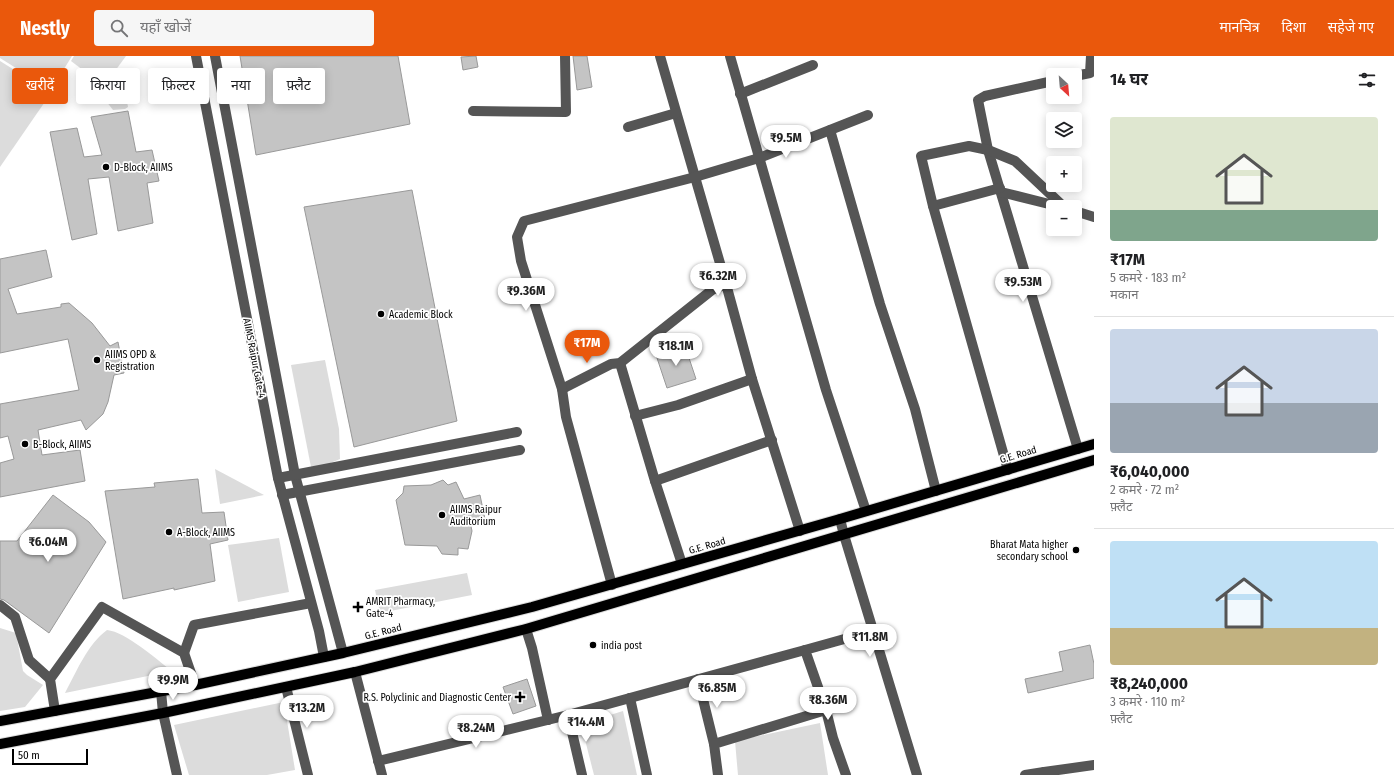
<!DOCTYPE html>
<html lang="hi">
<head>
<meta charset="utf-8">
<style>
  :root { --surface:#fff; --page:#f6f6f6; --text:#202124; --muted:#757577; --line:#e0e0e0; --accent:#ea580c }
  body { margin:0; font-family:"Fira Sans Condensed","Noto Sans Devanagari",sans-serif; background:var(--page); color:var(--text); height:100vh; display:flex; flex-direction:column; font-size:15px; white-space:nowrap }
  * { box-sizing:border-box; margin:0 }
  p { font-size:13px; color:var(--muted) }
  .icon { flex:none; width:22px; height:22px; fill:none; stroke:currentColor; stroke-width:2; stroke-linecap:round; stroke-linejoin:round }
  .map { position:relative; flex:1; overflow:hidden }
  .side { display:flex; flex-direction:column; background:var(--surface); width:300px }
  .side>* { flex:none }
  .banner { position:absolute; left:12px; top:12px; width:380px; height:36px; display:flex; gap:8px }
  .needle { width:26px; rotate:154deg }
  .tools { position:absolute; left:1046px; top:12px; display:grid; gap:8px }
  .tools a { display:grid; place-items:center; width:36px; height:36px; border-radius:4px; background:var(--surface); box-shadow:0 2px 10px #0003; font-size:20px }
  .scale { position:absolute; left:12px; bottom:10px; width:76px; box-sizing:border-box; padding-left:4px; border:2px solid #000; border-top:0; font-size:11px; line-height:14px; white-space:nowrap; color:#000; -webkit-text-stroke:3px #fff; paint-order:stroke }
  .price { position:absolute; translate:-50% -34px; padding:0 9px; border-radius:14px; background:#fff; color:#222; font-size:13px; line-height:26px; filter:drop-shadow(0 1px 2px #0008) }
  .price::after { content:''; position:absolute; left:50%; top:24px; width:12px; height:9px; margin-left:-6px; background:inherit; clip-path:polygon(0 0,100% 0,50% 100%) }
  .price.on { background:var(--accent); color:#fff }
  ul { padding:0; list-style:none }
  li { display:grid; align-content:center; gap:8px; height:212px; padding:0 16px }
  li+li { border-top:1px solid var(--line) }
  li span { display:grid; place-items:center; height:124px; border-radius:4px; color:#555 }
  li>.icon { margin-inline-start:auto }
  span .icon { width:72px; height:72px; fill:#fffc; stroke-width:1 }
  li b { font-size:17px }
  h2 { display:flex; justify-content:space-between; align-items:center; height:48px; padding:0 16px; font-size:17px }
  .chip { padding:0 14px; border-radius:4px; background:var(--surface); box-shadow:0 2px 10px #0003; font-size:14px; line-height:36px }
  .chip.on { background:var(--accent); color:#fff }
  header { display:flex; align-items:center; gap:24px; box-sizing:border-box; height:56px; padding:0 20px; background:var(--accent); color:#fff }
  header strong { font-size:19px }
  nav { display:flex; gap:22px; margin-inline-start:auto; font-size:14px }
  .search { width:280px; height:36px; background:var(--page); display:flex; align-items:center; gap:10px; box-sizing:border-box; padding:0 14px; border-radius:4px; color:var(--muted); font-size:15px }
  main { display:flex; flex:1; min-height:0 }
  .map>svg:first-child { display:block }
  .green { fill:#dcdcdc }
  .building { fill:#c4c4c4; stroke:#999 }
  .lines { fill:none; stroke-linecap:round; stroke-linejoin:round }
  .major-casing { stroke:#dbdbdb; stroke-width:12 }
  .minor { stroke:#555; stroke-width:10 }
  .major { stroke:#000; stroke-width:10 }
  .poi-dot { fill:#000; stroke:#fff; stroke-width:1.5 }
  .labels { text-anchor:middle; stroke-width:3.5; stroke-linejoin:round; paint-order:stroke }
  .poi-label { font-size:10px; fill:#000; stroke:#fff; text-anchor:start }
  .street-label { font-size:10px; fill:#000; stroke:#fff }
</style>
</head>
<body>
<header>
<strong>Nestly</strong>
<div class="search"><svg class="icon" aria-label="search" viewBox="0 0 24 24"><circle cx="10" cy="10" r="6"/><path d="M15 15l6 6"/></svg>यहाँ खोजें</div>
<nav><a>मानचित्र</a><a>दिशा</a><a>सहेजे गए</a></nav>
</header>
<main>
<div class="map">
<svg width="1094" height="719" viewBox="0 0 1094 719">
  <rect width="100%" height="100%" fill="#fff"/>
  <g class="green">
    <polygon points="0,0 72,0 51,34 0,2"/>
    <polygon points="74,0 126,0 104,30 71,5"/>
    <polygon points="0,5 51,37 0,111"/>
    <polygon points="123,24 128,51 125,53 113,54 106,45"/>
    <polygon points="325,304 339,373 340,403 328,408 311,411 291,309"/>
    <polygon points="215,413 264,439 220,448"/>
    <polygon points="279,482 289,536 238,546 228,489"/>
    <polygon points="467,517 472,539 380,557 375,534"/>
    <polygon points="0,572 16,577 23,615 27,619 43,629 25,651 0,655"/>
    <path d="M 107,574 C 126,576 156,603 172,615 L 65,637 C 77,615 87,589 107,574 Z"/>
    <polygon points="284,646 295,714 267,719 189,719 174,669"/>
    <polygon points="623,655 637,719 594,719 581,668"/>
    <polygon points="820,667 828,719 738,719 735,685"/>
  </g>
  <g class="building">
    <polygon points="240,0 398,0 410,68 256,99"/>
    <polygon points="476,0 478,11 463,14 461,1"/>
    <polygon points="573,0 587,0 592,31 577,34"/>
    <polygon points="128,55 136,96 152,94 159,125 147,127 153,167 118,175 109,121 88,123 97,178 72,184 50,76 77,72 84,101 102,99 91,61"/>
    <polygon points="412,134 457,365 354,391 304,151"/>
    <polygon points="46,194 52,221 8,233 17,258 61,251 61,248 69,247 92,267 110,290 118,286 124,317 114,319 108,346 103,358 86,374 81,364 38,374 42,399 80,394 85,425 0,441 0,407 14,403 8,380 0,382 0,348 79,334 68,283 0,297 0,203"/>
    <polygon points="685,290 696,323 667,332 656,299"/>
    <polygon points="198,423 202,457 224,456 228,484 210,488 215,525 174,534 174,532 123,543 105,435 155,431 154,427"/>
    <polygon points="443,424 448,429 456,426 464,443 480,439 485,463 470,466 472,475 468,493 458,492 458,499 442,498 437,490 405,489 396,444 403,437 404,430 431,429"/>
    <polygon points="53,439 89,466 106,486 49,577 4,544 0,543 0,485 17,485"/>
    <polygon points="1090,589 1094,608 1094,622 1028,637 1025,623 1063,615 1059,596"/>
    <polygon points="527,623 536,650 513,658 503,631"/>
  </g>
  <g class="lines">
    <g class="major-casing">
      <g id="major">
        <polyline points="0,665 195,629 343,597 532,551 840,463 1094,388"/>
        <polyline points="0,688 163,657 355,616 526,573 1094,404"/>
      </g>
    </g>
    <g class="minor">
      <polyline points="196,0 278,422 319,575 324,601"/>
      <polyline points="215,0 295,419 343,597"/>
      <polyline points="660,0 726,228 752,323 800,475"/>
      <polyline points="730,0 826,334 866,455"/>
      <polyline points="1075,20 1090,17 1091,0"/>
      <polyline points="1053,25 985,40 978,44 988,94 1078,393"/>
      <polyline points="740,38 813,9"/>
      <polyline points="473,55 566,56 565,0"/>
      <polyline points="628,71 676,57"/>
      <polyline points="830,74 880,248 915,353 936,435"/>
      <polyline points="1001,136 1061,151"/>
      <polyline points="933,150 1000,132"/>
      <polyline points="1075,155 1094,161"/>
      <polyline points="620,307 655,425 682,508"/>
      <polyline points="562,333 611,308 620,307 712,234 726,228"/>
      <polyline points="635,360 678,349 752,323"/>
      <polyline points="1008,414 933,150 921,100 969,90 988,94 1015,105 1064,151"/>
      <polyline points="278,422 517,376"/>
      <polyline points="655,425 772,384"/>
      <polyline points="282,439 520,394"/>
      <polyline points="840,463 844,479 917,719"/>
      <polyline points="612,529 566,361 562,333 521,205 517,181 524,165 695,121 759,102 868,59"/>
      <polyline points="0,549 15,561 29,604 50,623"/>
      <polyline points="526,573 532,592 548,664"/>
      <polyline points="184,597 194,569 311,547"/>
      <polyline points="355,616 382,719"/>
      <polyline points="698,623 714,688"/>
      <polyline points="286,631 308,719"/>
      <polyline points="161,635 163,657 177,719"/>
      <polyline points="630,642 647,719"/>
      <polyline points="826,654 833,682 846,719"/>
      <polyline points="55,655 50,623 102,551 184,597 195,629"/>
      <polyline points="568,659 582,719"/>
      <polyline points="378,705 568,659 805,594"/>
      <polyline points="718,719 714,688 826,654 805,594 873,575"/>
      <polyline points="1025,719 1044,716"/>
      <polyline points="1045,719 1044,716 1094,709"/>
    </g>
    <use href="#major" class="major"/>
  </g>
  <g class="poi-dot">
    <circle cx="106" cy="111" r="4"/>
    <circle cx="381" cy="258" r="4"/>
    <circle cx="97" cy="304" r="4"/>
    <circle cx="25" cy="388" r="4"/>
    <circle cx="442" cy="459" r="4"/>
    <circle cx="169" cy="476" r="4"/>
    <circle cx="1076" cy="494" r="4"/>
    <path d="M356 545h4v4h4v4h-4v4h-4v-4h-4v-4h4z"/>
    <circle cx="593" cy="589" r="4"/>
    <path d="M518 635h4v4h4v4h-4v4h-4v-4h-4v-4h4z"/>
  </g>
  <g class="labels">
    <g class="poi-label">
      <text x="114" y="115">D-Block, AIIMS</text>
      <text x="389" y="262">Academic Block</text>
      <text x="105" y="302">AIIMS OPD &amp;<tspan x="105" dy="12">Registration</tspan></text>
      <text x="33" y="392">B-Block, AIIMS</text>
      <text x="450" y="457">AIIMS Raipur<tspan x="450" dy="12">Auditorium</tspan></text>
      <text x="177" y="480">A-Block, AIIMS</text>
      <text x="1068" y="492" text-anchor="end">Bharat Mata higher<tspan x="1068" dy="12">secondary school</tspan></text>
      <text x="366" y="549">AMRIT Pharmacy,<tspan x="366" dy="12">Gate-4</tspan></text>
      <text x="601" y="593">india post</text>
      <text x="511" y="645" text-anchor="end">R.S. Polyclinic and Diagnostic Center</text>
    </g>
    <g class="street-label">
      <text transform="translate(255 302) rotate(79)" y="4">AIIMS Raipur Gate-4</text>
      <text transform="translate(1018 398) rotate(-17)" y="4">G.E. Road</text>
      <text transform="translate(707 489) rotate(-16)" y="4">G.E. Road</text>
      <text transform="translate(383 575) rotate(-14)" y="4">G.E. Road</text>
    </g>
  </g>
</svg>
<div class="tools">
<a><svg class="needle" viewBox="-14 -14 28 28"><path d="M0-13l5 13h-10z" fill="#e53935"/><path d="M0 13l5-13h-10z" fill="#757577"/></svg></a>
<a><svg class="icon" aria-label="layers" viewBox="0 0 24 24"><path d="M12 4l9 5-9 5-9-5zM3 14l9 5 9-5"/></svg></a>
<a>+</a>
<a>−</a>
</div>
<div class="scale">50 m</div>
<b class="price" style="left:786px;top:103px">₹9.5M</b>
<b class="price" style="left:718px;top:241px">₹6.32M</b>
<b class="price" style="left:1023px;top:247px">₹9.53M</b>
<b class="price" style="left:526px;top:256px">₹9.36M</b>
<b class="price on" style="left:587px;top:308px">₹17M</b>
<b class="price" style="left:676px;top:311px">₹18.1M</b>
<b class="price" style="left:48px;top:507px">₹6.04M</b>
<b class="price" style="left:870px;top:602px">₹11.8M</b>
<b class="price" style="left:173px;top:645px">₹9.9M</b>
<b class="price" style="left:717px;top:653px">₹6.85M</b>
<b class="price" style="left:828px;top:665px">₹8.36M</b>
<b class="price" style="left:307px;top:673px">₹13.2M</b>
<b class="price" style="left:586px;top:687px">₹14.4M</b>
<b class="price" style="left:476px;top:693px">₹8.24M</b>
<div class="banner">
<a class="chip on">खरीदें</a>
<a class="chip">किराया</a>
<a class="chip">फ़िल्टर</a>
<a class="chip">नया</a>
<a class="chip">फ़्लैट</a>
</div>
</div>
<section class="side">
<h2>14 घर<svg class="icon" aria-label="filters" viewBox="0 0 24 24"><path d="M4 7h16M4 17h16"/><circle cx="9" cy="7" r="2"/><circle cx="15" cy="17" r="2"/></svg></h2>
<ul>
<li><span style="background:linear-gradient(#dfe7d0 75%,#7fa58c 0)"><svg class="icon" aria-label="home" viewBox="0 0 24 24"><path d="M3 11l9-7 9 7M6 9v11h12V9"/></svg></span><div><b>₹17M</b><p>5 कमरे · 183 m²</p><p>मकान</p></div></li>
<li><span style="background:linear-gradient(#c9d6e8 60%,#9aa5b1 0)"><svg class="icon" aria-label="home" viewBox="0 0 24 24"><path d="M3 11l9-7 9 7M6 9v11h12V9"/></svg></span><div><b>₹6,040,000</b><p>2 कमरे · 72 m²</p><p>फ़्लैट</p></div></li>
<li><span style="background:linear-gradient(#bfe0f5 70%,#c2b280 0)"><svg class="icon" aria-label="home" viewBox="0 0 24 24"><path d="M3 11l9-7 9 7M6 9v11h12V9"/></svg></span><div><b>₹8,240,000</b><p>3 कमरे · 110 m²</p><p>फ़्लैट</p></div></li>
</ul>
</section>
</main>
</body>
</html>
